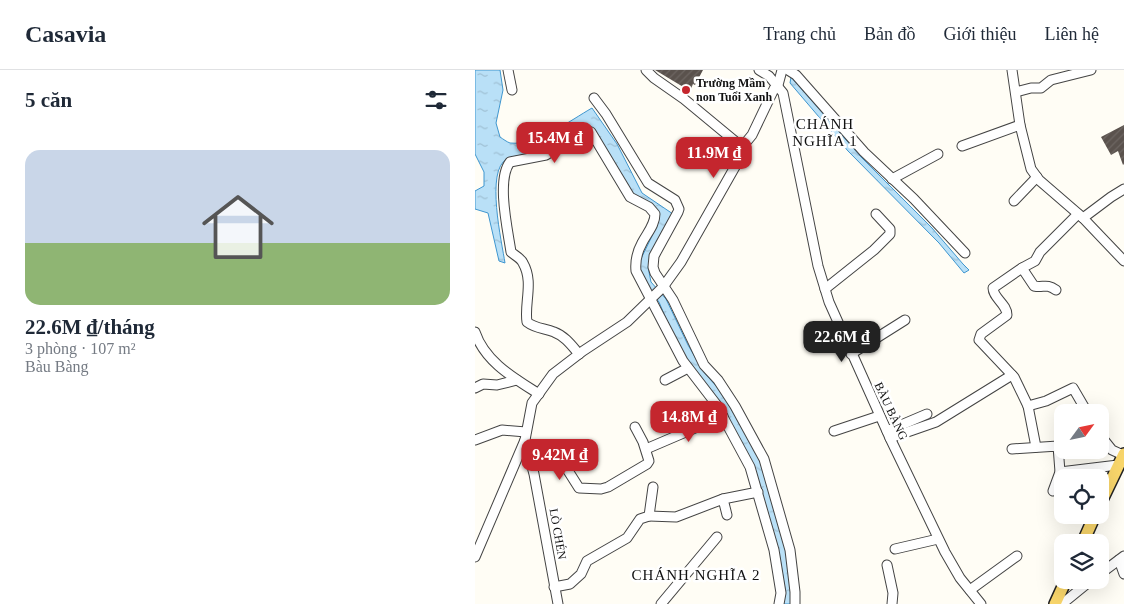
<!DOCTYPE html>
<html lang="vi">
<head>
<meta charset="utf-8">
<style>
  :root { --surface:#fff; --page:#f6f6f7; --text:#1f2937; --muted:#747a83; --line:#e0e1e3; --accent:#c4262e }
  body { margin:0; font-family:"Times New Roman",serif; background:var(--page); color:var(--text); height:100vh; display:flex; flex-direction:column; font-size:19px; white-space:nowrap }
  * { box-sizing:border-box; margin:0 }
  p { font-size:16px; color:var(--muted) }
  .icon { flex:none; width:28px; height:28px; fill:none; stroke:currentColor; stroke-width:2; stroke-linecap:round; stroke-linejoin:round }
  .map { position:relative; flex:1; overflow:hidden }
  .details { display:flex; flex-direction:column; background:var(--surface); width:475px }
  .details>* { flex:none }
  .needle { width:32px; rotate:57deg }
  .tools { position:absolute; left:579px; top:334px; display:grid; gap:10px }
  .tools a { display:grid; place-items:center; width:55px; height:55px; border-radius:10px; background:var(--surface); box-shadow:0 5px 20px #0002; font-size:25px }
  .price { position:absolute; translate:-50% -42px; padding:0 11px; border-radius:10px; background:var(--accent); color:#fff; font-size:16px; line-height:32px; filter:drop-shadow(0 1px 2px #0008) }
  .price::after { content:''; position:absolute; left:50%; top:30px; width:15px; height:11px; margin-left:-8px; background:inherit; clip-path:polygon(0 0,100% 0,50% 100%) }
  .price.current { background:#222; color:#fff }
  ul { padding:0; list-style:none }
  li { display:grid; align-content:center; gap:10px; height:265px; padding:0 25px }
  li+li { border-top:1px solid var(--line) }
  li span { display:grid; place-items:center; height:155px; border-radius:15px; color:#555 }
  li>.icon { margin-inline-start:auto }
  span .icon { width:90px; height:90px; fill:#fffc; stroke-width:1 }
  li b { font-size:21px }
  h2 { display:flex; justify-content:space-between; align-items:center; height:60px; padding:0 25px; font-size:21px }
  header { display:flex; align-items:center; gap:30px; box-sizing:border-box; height:70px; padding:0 25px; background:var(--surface); border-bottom:1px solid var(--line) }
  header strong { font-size:24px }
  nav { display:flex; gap:28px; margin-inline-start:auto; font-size:18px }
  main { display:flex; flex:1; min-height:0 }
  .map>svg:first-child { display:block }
  .water { fill:url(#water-ripples); stroke:#3f96cf }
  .building { fill:url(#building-hatch) }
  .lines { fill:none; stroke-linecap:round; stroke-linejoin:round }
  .minor-casing { stroke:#444; stroke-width:11 }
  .major-casing { stroke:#222; stroke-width:14 }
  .minor { stroke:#fff; stroke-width:9 }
  .major { stroke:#f9d66b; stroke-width:11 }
  .poi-dot { fill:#c4262e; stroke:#fff; stroke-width:2 }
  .labels { text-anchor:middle; stroke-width:5; stroke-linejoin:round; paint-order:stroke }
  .poi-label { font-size:12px; font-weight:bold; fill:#111; stroke:#fff; text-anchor:start }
  .street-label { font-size:12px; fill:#111; stroke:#fff }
  .quarter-label { font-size:15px; letter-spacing:1px; fill:#111; stroke:#fff }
</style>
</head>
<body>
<header>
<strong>Casavia</strong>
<nav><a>Trang chủ</a><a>Bản đồ</a><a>Giới thiệu</a><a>Liên hệ</a></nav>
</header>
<main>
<section class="details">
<h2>5 căn<svg class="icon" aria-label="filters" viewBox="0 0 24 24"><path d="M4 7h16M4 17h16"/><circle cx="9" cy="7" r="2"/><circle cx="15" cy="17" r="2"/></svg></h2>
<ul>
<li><span style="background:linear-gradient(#c9d6e8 60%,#8fb573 0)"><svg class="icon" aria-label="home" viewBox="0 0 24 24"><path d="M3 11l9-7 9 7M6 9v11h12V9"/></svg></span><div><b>22.6M ₫/tháng</b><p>3 phòng · 107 m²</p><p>Bàu Bàng</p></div></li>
</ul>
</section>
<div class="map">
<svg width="649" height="534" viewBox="0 0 649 534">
  <defs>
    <pattern id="water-ripples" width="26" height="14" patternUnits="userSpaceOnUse" patternTransform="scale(1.25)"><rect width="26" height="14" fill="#b9e0f7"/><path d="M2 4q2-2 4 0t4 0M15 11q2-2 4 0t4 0" fill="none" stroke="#9ebfd3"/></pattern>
    <pattern id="building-hatch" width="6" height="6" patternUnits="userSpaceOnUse" patternTransform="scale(1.25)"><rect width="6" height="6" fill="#5a524d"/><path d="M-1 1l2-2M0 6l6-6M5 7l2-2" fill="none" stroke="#6d6662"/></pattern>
  </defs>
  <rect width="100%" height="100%" fill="#fffdf5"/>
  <g class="water">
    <path d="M 0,0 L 25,0 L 28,20 L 21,53 L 25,67 C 28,69 32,72 35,73 C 61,76 96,50 117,38 L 142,74 L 167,123 L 198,144 L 173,197 L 176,212 L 191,229 L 213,275 L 228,301 L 248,324 L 286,392 L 311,481 L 318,534 L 308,534 L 310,519 L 305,488 L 288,426 L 199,268 L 184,232 L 166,209 L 162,197 L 177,166 L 181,143 L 161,128 L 152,118 L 114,56 C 100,64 85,76 70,81 C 59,85 42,84 32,89 C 10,100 27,173 30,193 L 24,191 L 13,143 L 0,139 L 0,121 L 9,116 L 9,102 L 0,84 Z"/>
    <polygon points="316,7 386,87 457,158 488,194 494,200 489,203 464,173 373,81 315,13"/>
  </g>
  <g class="building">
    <polygon points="180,0 228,0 220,15 218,14 215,21"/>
    <polygon points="649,55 649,94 648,95 643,81 636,85 626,67"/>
  </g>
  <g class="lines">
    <g class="minor-casing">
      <g id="minor">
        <polyline points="33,0 37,20"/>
        <polyline points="171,0 179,8 209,29 267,77"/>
        <polyline points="284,0 294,6 308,23 343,196 354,232 415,368 470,482 485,508 506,534"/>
        <polyline points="313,0 321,5 389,82 439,129 490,183"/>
        <polyline points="537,0 545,55 556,99 564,110 608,148 649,191"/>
        <polyline points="541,22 556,18 566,18 576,10 616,0"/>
        <polyline points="119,28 131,44 173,113 200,130 204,139 203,142 179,186 178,197 180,203 198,230 229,295 243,310 260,336 289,389 315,480 320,522 320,534"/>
        <polyline points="487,76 545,55"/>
        <polyline points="417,109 463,84"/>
        <polyline points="539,131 562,107"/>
        <path d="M 603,144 L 565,182 L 560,191 L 547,198 L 518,218 C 518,228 532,234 532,245 L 506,264 L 504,270 L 539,307 L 553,336 L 571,331 L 598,318 L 612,342"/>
        <polyline points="608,148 636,127 649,119"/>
        <path d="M 547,198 L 559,216 C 569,218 571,213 581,220"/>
        <polyline points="350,219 399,180 415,164 415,159 401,144"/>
        <path d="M 0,262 C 10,292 39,308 64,324"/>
        <path d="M 104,284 C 97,276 90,266 79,262 C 70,258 61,259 52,252 C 49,233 59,212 48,193 C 46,188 39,185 36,182 C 33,161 21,110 35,92 L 71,85 L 111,60 L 116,62 L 155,127 L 174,137 L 180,144 C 180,155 172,163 167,173 C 162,182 160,191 161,201 L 208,291 L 241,334 L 275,397 L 299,480 L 306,523 L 304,534"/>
        <polyline points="376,284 430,250"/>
        <polyline points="190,310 213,298"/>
        <polyline points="0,318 8,314 22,315 42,310"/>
        <polyline points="553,336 561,377"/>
        <polyline points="359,361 404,346"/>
        <polyline points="412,361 452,344"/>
        <polyline points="625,365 637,380 648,385"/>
        <polyline points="415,368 461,352 537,305"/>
        <polyline points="0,370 27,360 51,362"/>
        <polyline points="50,370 59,404 83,534"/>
        <polyline points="171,379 248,346"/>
        <polyline points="537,379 583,376 585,402 578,421"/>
        <polyline points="57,395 85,388 104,418 126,419 133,417 172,394 174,391 168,372 160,357"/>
        <polyline points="585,402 643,395"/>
        <polyline points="248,429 283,422"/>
        <polyline points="174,446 201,447 248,429 252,445"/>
        <polyline points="420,479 463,469"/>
        <polyline points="0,487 50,370 57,333 78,304 108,281 152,252 188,217 206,192 261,95 267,77 277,65 299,19 303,15 307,0"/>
        <polyline points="644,490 649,504"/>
        <polyline points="412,495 418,523 417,534"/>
        <polyline points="625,504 649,486"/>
        <polyline points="79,517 95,514 106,504 112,491 152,468 165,449 174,446 178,417"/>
        <polyline points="495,520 542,486"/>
        <polyline points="186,534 242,467"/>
        <polyline points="587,534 614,512"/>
      </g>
    </g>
    <g class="major-casing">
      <g id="major">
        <polyline points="625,434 649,384"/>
        <polyline points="608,472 620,445"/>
        <polyline points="601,510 605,513 615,511"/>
        <polyline points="580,534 591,510"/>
      </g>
    </g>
    <use href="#minor" class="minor"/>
    <use href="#major" class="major"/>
  </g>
  <circle class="poi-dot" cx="211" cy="20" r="5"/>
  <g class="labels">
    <g class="poi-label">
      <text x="221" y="17">Trường Mầm<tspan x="221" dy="14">non Tuổi Xanh</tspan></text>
    </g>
    <g class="street-label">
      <text transform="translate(416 341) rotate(65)" y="4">BÀU BÀNG</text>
      <text transform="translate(83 464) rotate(80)" y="4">LÒ CHÉN</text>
    </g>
    <g class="quarter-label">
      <text x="350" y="59">CHÁNH<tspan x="350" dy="17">NGHĨA 1</tspan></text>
      <text x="221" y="510">CHÁNH NGHĨA 2</text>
    </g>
  </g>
</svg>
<div class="tools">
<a><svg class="needle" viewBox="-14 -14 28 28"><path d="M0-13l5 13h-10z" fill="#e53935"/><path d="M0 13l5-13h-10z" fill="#747a83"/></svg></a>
<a><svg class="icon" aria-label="locate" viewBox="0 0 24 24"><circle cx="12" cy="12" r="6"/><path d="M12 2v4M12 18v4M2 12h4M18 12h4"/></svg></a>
<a><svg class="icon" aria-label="layers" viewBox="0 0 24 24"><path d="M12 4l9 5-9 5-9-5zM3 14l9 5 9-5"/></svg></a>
</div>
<b class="price" style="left:80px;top:94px">15.4M ₫</b>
<b class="price" style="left:239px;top:109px">11.9M ₫</b>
<b class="price current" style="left:367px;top:293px">22.6M ₫</b>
<b class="price" style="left:214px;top:373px">14.8M ₫</b>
<b class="price" style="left:85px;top:411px">9.42M ₫</b>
</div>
</main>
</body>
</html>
